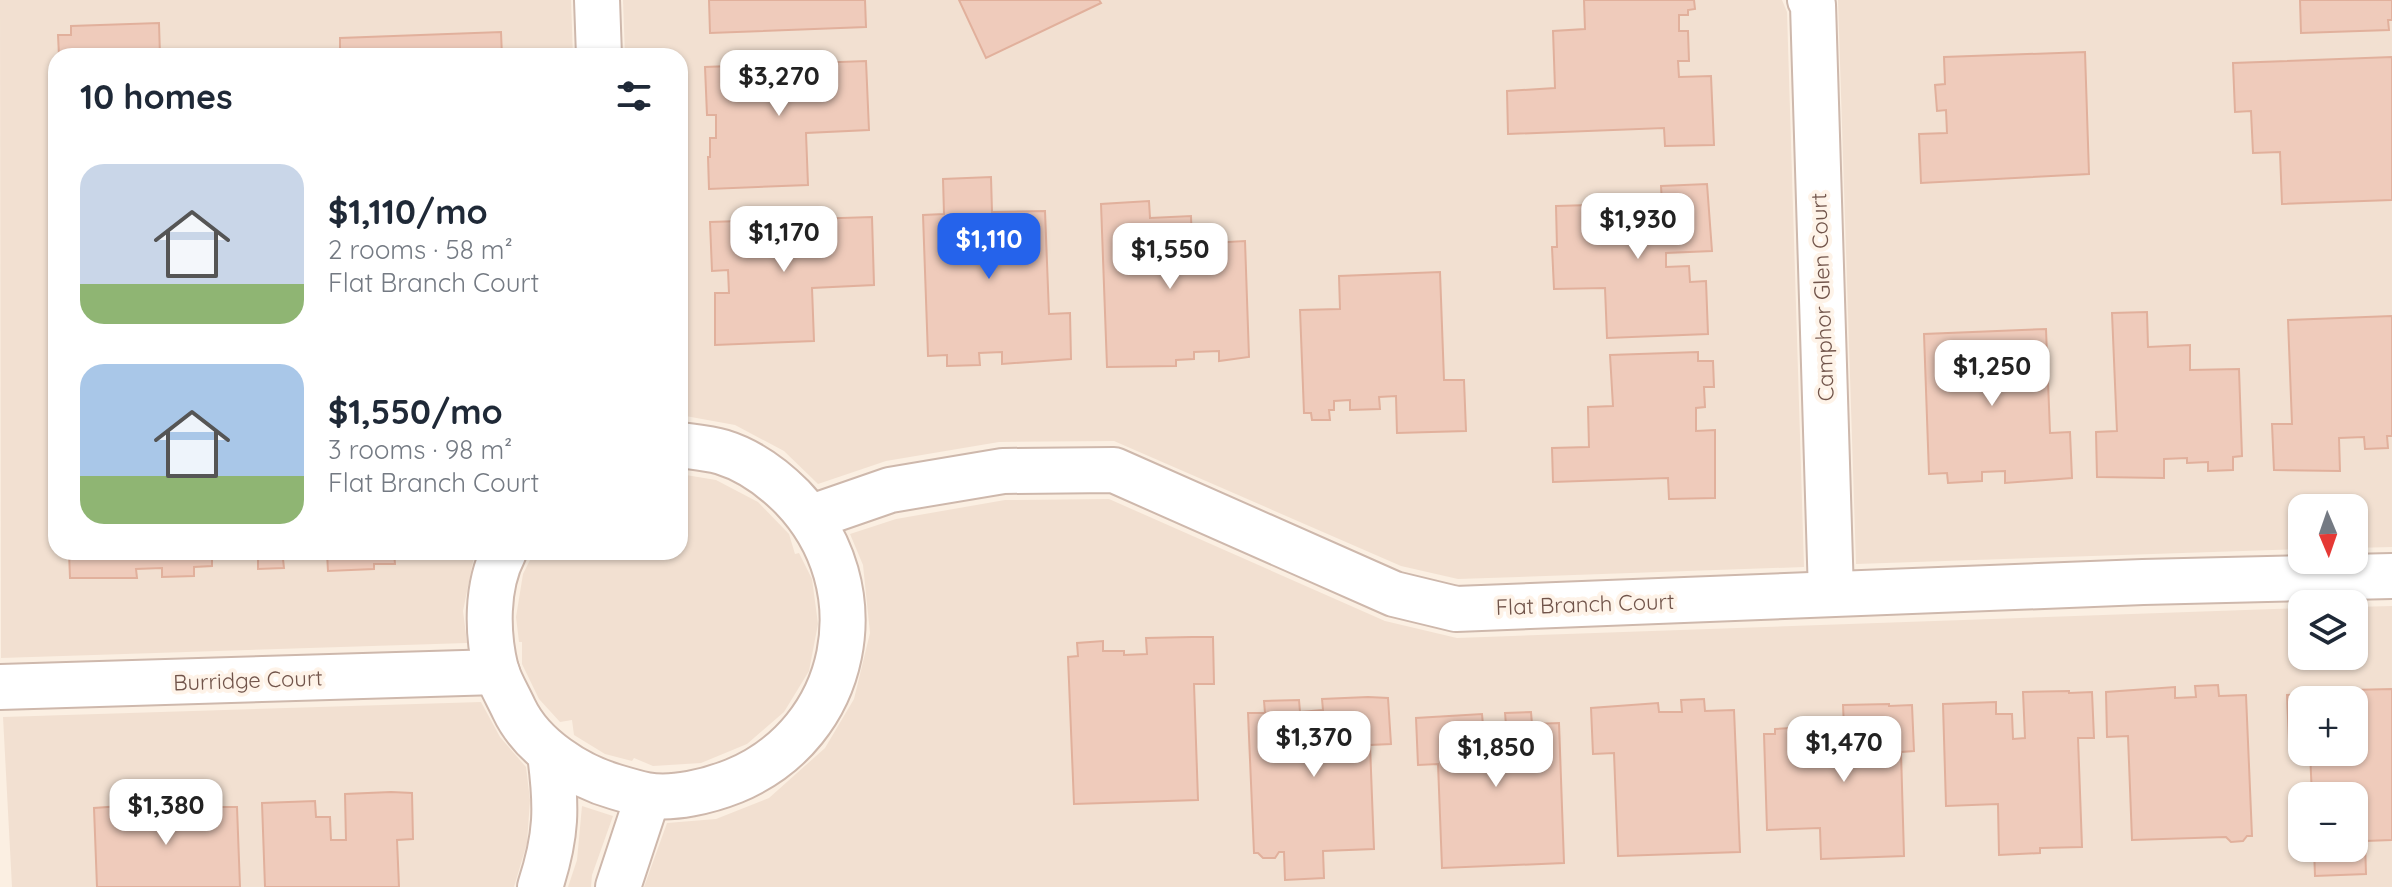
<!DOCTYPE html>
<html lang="en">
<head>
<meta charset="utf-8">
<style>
  :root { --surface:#fff; --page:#f6f6f7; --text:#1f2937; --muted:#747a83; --accent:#2563eb }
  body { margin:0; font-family:Quicksand,sans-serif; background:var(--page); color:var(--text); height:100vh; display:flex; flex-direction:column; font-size:30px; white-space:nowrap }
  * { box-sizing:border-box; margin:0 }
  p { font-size:26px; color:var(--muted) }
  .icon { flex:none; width:44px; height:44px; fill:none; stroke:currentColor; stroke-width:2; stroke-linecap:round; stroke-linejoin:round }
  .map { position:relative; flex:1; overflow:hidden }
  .sheet { position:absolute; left:48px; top:48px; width:640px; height:512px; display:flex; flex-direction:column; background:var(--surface); border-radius:24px; box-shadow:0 2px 6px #0004 }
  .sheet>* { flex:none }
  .needle { width:52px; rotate:178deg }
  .controls { position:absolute; left:2288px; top:494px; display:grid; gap:16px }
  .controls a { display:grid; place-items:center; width:80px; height:80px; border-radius:16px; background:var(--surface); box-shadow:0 2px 6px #0004; font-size:40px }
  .price { position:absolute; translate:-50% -68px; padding:0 18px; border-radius:16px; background:#fff; color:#222; font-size:26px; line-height:52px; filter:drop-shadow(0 2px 4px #0008) }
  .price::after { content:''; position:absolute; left:50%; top:48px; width:24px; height:18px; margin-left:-12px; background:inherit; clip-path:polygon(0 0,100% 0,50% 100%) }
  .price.current { background:var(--accent); color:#fff }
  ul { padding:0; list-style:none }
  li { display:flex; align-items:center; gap:24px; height:200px; padding:0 32px }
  li span { display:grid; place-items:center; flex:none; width:224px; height:160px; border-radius:24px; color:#555 }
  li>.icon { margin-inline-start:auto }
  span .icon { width:96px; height:96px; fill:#fffc; stroke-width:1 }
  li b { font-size:34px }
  h2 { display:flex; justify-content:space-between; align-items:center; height:96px; padding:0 32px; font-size:34px }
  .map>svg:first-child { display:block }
  .residential { fill:#f2e0d1; fill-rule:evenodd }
  .building { fill:#efcbbb; stroke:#e1b09c; stroke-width:2 }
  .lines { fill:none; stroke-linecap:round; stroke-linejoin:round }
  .minor-casing { stroke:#ceb8ac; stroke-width:48 }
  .minor { stroke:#fff; stroke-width:44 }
  .labels { text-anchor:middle; stroke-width:8; stroke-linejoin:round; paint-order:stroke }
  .street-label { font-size:22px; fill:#71544a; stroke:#fef3e8 }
</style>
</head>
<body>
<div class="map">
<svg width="2392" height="887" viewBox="0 0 2392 887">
  <rect width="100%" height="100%" fill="#fbefe2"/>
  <g class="residential">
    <polygon points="0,0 571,0 573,56 56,56 56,552 475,552 463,611 467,643 1,658"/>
    <polygon points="623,0 1782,0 1787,12 1804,567 1458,579 1401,566 1114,441 999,442 886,461 818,484 784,451 735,425 680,415 680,56 625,56"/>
    <polygon points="1838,0 2392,0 2392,547 2354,548 2354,508 2302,508 2302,549 1856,564"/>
    <polygon points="680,474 716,480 758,502 789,534 795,554 799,553 812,579 818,624 809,671 784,712 747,744 701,763 653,766 634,758 632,761 605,754 574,735 572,720 560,722 539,699 522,664 522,642 519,642 516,617 523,574 534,552 680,552"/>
    <path d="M 1109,499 L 1385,621 L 1457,638 L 2302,608 L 2302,656 L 2354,656 L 2354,607 L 2392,606 L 2392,887 L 644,887 L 667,823 L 716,819 L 769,798 L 825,748 L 854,699 L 870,633 L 863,565 L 850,534 L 896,519 L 1005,500 ZM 2302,700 L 2354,700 L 2354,752 L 2302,752 ZM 2302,796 L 2354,796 L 2354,848 L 2302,848 Z"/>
    <polygon points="481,702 500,737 526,767 530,800 527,843 514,887 12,887 3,717"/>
    <polygon points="582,806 613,816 592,875 591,887 568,887 577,860"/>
  </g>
  <g class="building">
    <polygon points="709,0 865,0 866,27 710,33"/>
    <polygon points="959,0 1099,0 1101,3 986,58"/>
    <polygon points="1584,0 1694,0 1695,9 1688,10 1688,15 1679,15 1679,31 1688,31 1689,61 1678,61 1679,77 1711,76 1714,145 1665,146 1664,128 1508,134 1507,91 1555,88 1553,31 1585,29"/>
    <polygon points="2300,0 2392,0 2392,20 2388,20 2389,30 2301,33"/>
    <polygon points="159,23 160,56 59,56 58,35 71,35 71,26"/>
    <polygon points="501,32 502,56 340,56 340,38"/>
    <polygon points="2085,52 2089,174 1921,183 1919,134 1947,133 1946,110 1937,111 1935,85 1945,84 1944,57"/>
    <polygon points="2392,57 2392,200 2282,204 2280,152 2253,153 2251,111 2235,112 2233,63"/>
    <polygon points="866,61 869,130 806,133 808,185 709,189 708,157 710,157 710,138 716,138 716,115 707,115 705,67"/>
    <polygon points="991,177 992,212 1045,211 1049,314 1070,313 1071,359 1002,364 1002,352 979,353 980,365 947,366 947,355 928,356 923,215 944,214 943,179"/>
    <polygon points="1707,184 1712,251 1666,253 1666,267 1689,266 1690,282 1706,281 1708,334 1607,338 1605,288 1554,289 1552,247 1557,247 1556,206 1662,203 1661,186"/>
    <polygon points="1149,201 1150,218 1191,216 1192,244 1245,241 1249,357 1219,361 1219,351 1194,352 1194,359 1176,360 1176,366 1107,367 1101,204"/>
    <polygon points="872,217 874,285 812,288 814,341 715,345 715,293 729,293 728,270 712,271 710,222"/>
    <polygon points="1440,272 1444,380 1464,380 1466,431 1397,433 1396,396 1379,397 1380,409 1350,410 1350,400 1334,401 1334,410 1329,410 1330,420 1312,420 1311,413 1304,413 1300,310 1340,309 1339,276"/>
    <polygon points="2147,312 2148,347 2190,345 2190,370 2239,369 2242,456 2233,457 2233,470 2208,471 2208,462 2187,463 2187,458 2164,459 2164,478 2097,477 2096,432 2117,431 2112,313"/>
    <polygon points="2392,316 2392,436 2387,436 2388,448 2365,449 2364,437 2339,438 2340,471 2274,470 2272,424 2292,424 2288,320"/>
    <polygon points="2046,329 2050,433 2070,432 2072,478 2005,483 2005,471 1982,472 1982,481 1948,483 1947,473 1929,474 1924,334"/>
    <polygon points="1698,352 1698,361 1713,361 1714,387 1704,387 1705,407 1696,408 1696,431 1715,430 1715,498 1669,499 1668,478 1553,482 1552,448 1589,447 1588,407 1613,406 1610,355"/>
    <polygon points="69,552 212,552 212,566 194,567 194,576 162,577 162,568 136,569 137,578 70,578"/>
    <polygon points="249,552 394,552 395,564 374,564 374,569 328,571 327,553 302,554 302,559 283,559 284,568 258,569 258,555 249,555"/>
    <polygon points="1192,637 1213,637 1214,684 1194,684 1198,800 1074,804 1068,657 1078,656 1077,643 1103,641 1103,651 1124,651 1124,655 1147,654 1146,638"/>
    <polygon points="2218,685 2219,696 2246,695 2252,836 2247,836 2243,841 2231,842 2226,837 2132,840 2128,736 2107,737 2106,692 2175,687 2175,698 2196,697 2195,686"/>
    <polygon points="2392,689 2392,840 2365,841 2366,874 2315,876 2314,848 2354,848 2354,796 2312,796 2310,752 2354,752 2354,700 2302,700 2302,740 2289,741 2287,695 2308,694 2308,691"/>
    <polygon points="2069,691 2069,693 2092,692 2094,738 2078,738 2082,847 2040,848 2040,853 1999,855 1998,804 1946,806 1943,704 1996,702 1996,714 2012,714 2013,739 2025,738 2023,692"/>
    <polygon points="1368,697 1388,698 1391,744 1370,745 1374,849 1323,851 1324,878 1285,880 1284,852 1279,852 1275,858 1263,858 1258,853 1254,853 1248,713 1265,713 1264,701 1299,700 1300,712 1323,710 1322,699"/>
    <polygon points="1704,699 1705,711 1734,710 1740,852 1618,856 1614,753 1593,754 1591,708 1658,703 1659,712 1682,712 1681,700"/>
    <polygon points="1889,704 1889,706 1912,705 1914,751 1901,752 1904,856 1821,859 1820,828 1767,830 1764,734 1775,734 1775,729 1791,728 1791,733 1803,733 1804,749 1817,748 1817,752 1845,751 1843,705"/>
    <polygon points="1531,712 1532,724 1559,723 1564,863 1442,868 1438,764 1418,765 1416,718 1482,714 1483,725 1506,725 1505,713"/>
    <polygon points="391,792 412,793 413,839 397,840 399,887 265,887 262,803 315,801 316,817 330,817 331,840 346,840 345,794"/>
    <polygon points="163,803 163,810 184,809 184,817 207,815 207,807 237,807 240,887 97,887 94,808"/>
  </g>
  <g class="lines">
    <g class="minor-casing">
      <g id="minor">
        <polyline points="597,0 599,56"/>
        <polyline points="1810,0 1813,5 1831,594"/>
        <polyline points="812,517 890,490 1003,471 1114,470 1394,594 1456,609 2143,582 2392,576"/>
        <path d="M 504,552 C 486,586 487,634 496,670 C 500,683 508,696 514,709 C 532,747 577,776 616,787 C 626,790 636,793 646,795 C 673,800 709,791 734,781 C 850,733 879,587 792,497 C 773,478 748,460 722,452 C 708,448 694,447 680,445"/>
        <polyline points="0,687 497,672"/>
        <path d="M 540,887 C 557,835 557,807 550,754"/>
        <polyline points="618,887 648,796"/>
      </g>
    </g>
    <use href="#minor" class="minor"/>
  </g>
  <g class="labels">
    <g class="street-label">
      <text transform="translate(1822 297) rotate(-92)" y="8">Camphor Glen Court</text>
      <text transform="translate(1585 604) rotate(-2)" y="8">Flat Branch Court</text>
      <text transform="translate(248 680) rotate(-2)" y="8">Burridge Court</text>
    </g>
  </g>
</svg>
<div class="controls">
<a><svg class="needle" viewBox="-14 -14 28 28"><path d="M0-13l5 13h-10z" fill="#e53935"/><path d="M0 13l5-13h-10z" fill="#747a83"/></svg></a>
<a><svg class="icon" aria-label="layers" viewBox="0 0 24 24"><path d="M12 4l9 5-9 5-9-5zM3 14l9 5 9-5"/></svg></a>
<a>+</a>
<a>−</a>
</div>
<b class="price" style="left:779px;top:118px">$3,270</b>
<b class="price" style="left:1638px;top:261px">$1,930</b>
<b class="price" style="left:784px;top:274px">$1,170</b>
<b class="price current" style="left:989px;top:281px">$1,110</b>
<b class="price" style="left:1170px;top:291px">$1,550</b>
<b class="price" style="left:1992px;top:408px">$1,250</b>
<b class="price" style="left:1314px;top:779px">$1,370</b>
<b class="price" style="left:1844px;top:784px">$1,470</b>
<b class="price" style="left:1496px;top:789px">$1,850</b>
<b class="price" style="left:166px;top:847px">$1,380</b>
<section class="sheet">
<h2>10 homes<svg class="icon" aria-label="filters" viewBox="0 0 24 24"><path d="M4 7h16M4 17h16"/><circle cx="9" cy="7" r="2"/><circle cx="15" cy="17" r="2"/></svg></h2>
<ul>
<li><span style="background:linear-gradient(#c9d6e8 75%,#8fb573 0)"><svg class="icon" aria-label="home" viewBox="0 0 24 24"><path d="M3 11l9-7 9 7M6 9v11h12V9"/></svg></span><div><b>$1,110/mo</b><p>2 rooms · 58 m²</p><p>Flat Branch Court</p></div></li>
<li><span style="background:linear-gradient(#a9c7e8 70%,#8fb573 0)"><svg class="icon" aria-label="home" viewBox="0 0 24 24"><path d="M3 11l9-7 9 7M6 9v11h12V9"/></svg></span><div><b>$1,550/mo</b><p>3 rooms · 98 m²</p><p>Flat Branch Court</p></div></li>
</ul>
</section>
</div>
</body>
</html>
